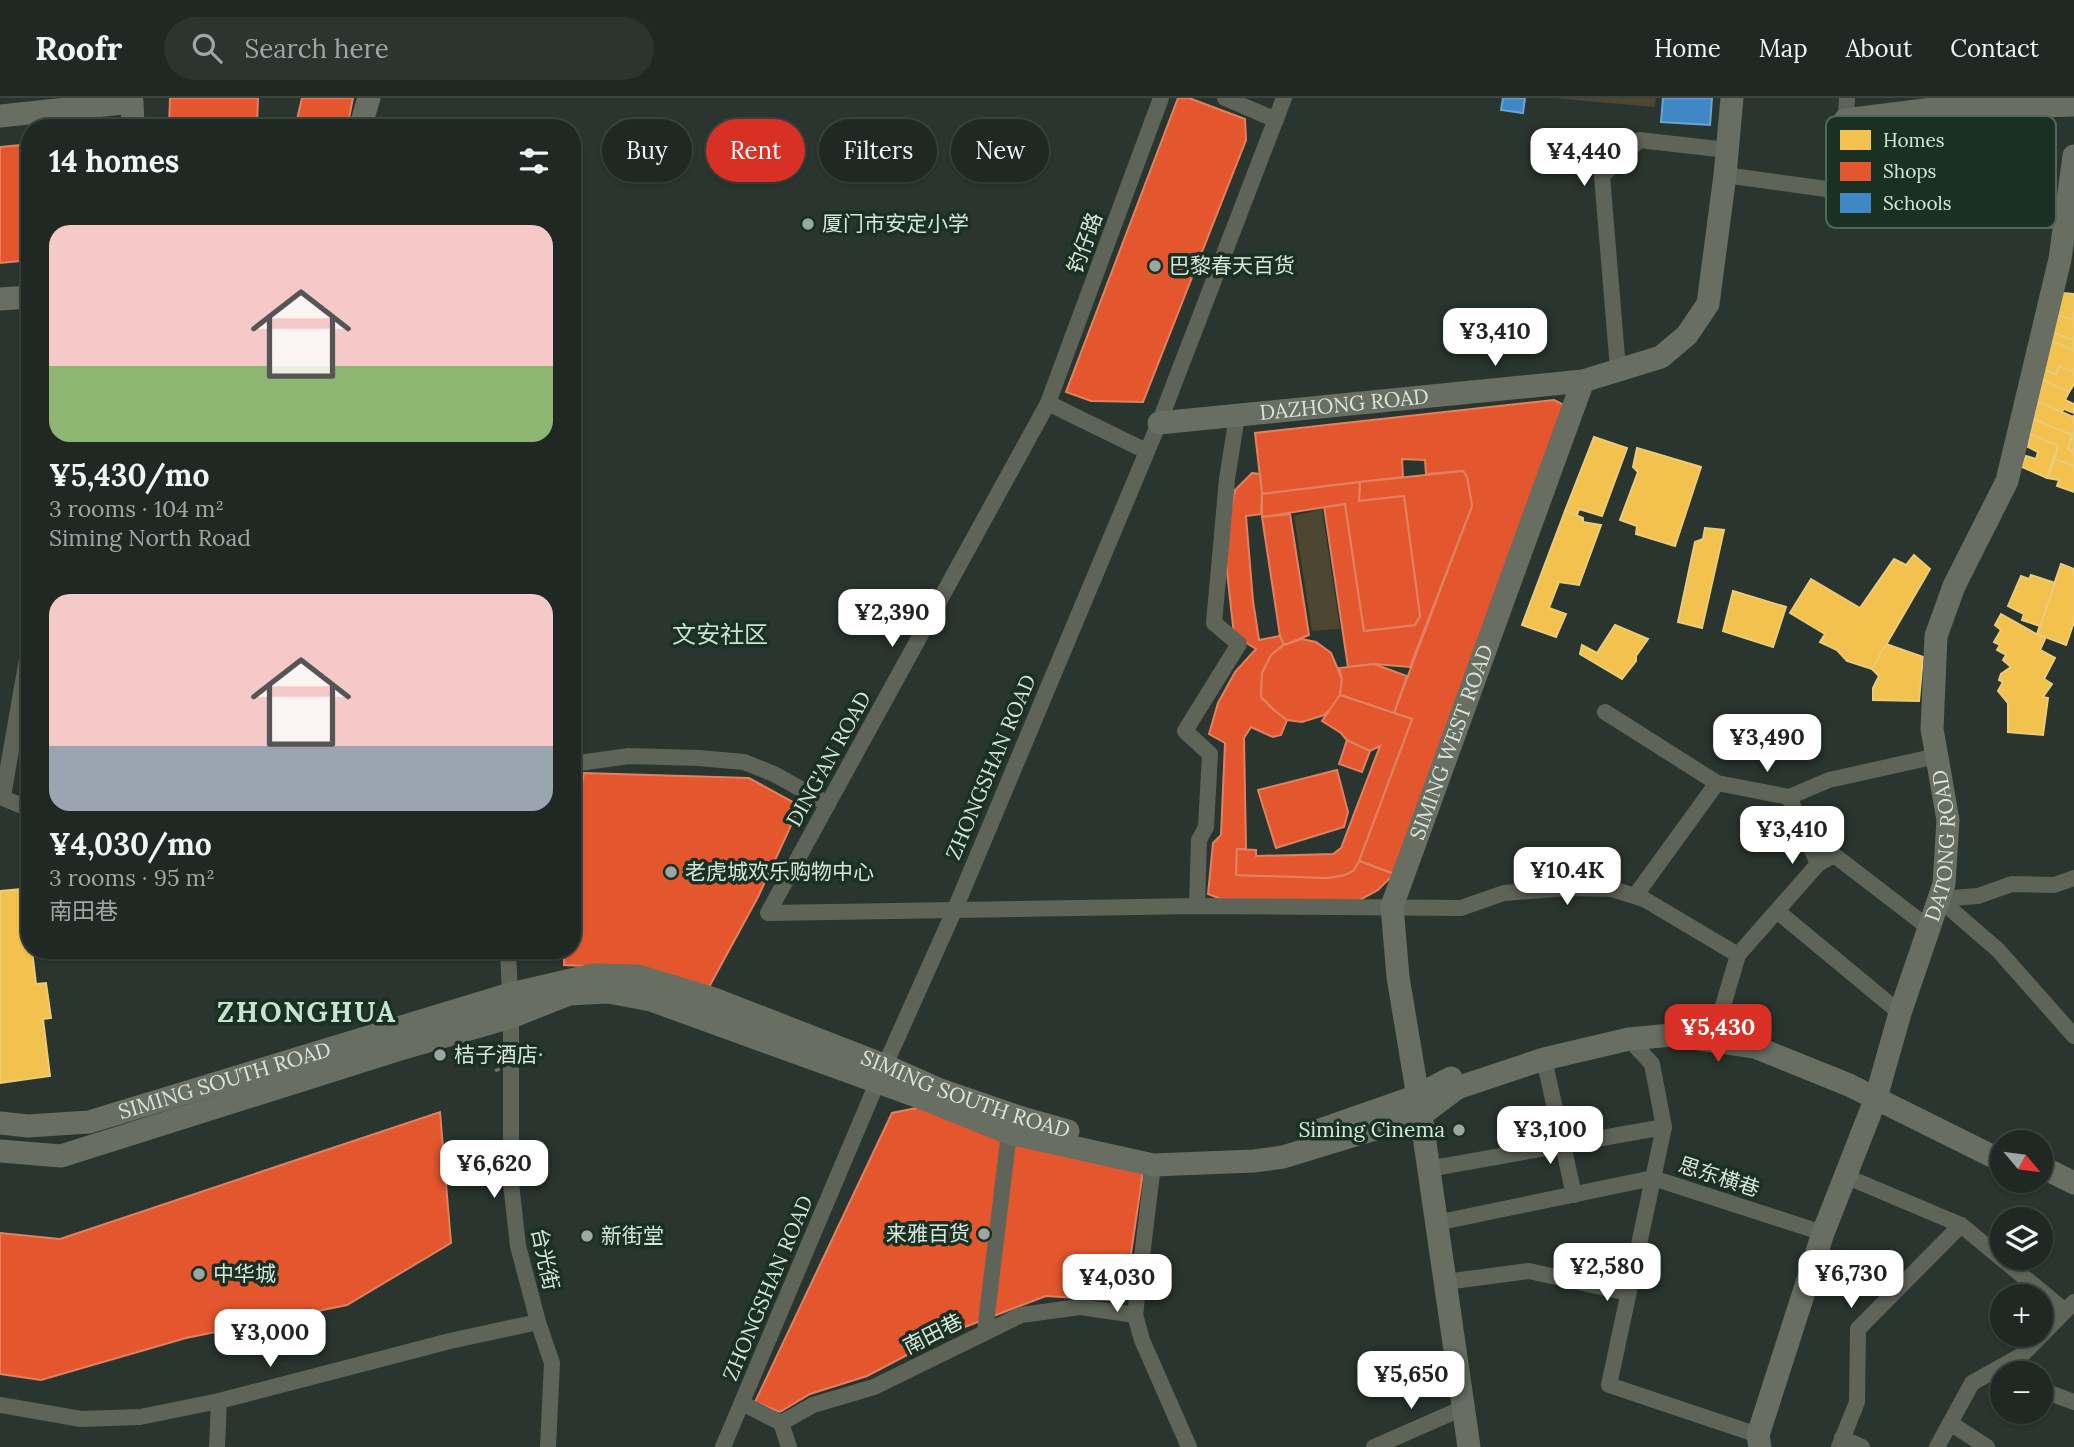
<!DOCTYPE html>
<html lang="en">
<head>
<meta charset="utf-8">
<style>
  :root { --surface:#1f2822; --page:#2c342f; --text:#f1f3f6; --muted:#a1a6a5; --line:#3c4440; --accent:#d93025 }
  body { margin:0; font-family:Lora,"Noto Sans SC",serif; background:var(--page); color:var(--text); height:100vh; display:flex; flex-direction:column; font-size:26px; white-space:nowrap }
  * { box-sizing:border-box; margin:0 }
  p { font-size:23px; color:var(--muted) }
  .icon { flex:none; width:38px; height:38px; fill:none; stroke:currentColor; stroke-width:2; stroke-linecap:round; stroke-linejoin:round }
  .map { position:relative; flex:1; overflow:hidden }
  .sheet { position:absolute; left:21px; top:21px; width:560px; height:840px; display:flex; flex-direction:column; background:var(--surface); border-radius:28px; box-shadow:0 2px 5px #0004,0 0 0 2px var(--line) }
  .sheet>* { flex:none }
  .guide { position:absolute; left:602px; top:21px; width:665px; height:63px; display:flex; gap:14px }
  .needle { width:46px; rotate:119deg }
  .buttons { position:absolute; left:1990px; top:1032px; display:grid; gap:14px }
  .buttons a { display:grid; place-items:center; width:63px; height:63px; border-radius:50%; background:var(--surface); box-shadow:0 2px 5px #0004,0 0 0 2px var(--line); font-size:35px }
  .price { position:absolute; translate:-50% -60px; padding:0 16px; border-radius:14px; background:#fff; color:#222; font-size:23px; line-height:46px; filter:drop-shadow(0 2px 4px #0008) }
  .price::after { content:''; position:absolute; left:50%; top:42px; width:21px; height:16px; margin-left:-10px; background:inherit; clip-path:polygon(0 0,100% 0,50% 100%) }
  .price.current { background:var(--accent); color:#fff }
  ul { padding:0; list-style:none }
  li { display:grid; align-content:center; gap:14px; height:371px; padding:0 28px }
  li span { display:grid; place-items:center; height:217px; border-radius:21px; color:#555 }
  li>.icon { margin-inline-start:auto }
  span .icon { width:126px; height:126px; fill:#fffc; stroke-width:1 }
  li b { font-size:30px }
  h2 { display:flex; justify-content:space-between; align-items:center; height:84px; padding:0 28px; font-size:30px }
  .chip { padding:0 24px; border-radius:32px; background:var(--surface); box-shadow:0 2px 5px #0004,0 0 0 2px var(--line); font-size:24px; line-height:63px }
  .chip.current { background:var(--accent); color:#fff }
  header { display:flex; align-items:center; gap:42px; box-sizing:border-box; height:98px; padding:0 35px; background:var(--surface); border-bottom:2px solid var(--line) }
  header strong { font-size:33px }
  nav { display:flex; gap:38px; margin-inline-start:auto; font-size:24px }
  .search { width:490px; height:63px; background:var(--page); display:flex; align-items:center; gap:18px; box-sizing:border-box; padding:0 24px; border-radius:38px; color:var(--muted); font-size:26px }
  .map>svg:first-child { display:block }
  .green { fill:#4d4631 }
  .homes { fill:#f2c14e; stroke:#eacc79; stroke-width:2 }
  .shops { fill:#e4572e; stroke:#e08262; stroke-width:2 }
  .schools { fill:#3f88c5; stroke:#6da4cc; stroke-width:2 }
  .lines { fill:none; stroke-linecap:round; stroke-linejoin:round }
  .street { stroke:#5f6459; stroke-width:16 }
  .secondary { stroke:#686e61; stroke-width:23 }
  .path-bridge { stroke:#6a7068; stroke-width:3.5; stroke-dasharray:5 5; stroke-linecap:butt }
  .poi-dot { fill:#9ba79f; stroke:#1a3023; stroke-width:2.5 }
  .labels { text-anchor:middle; stroke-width:7; stroke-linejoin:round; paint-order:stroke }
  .poi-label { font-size:21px; fill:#d8e5dc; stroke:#1a3023; text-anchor:start }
  .street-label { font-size:21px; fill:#d8e5dc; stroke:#1a3023 }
  .quarter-label { font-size:24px; fill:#c7e3d1; stroke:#1a3023 }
  .district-label { font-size:28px; font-weight:bold; letter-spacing:2px; fill:#c7e3d1; stroke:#1a3023 }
  .key { fill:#1a3023; stroke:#53665a; stroke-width:2 }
  .key-label { font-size:19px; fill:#d8e5dc }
</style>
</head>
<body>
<header>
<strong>Roofr</strong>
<div class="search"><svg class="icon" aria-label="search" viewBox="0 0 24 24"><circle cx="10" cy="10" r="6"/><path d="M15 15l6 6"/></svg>Search here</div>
<nav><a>Home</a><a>Map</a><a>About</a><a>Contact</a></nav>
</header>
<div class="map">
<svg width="2074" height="1349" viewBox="0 0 2074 1349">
  <rect width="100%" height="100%" fill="#29352e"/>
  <g class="green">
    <polygon points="1553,0 1656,0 1655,9"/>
    <polygon points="1322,411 1340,531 1312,533 1294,418"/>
  </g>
  <g class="homes">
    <polygon points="2062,195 2074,196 2074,222 2058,217"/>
    <polygon points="2058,217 2074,222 2074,242 2054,235"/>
    <polygon points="2054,235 2074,242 2074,252 2051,243"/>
    <polygon points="2051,243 2074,252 2074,274 2059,268 2056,277 2044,271"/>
    <polygon points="2059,268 2074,274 2074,286 2069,294 2043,282 2044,271 2056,277"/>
    <polygon points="2043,282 2069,294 2065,302 2074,306 2074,315 2064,311 2061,314 2037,303"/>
    <polygon points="2037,303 2073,319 2074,317 2074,354 2068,351 2072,337 2034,321"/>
    <polygon points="2034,321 2072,337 2068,351 2074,354 2074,368 2055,361 2058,348 2030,336"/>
    <polygon points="2030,336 2058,348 2047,380 2022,369 2026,358 2036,361 2038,354 2028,349"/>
    <polygon points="1594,339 1627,350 1602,418 1579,411 1577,417 1565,413"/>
    <polygon points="1637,350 1701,369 1675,448 1636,436 1637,428 1620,422 1638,374 1633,369"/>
    <polygon points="2055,361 2074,368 2074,394 2057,388 2059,382 2047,380"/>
    <polygon points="1565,413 1583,420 1583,424 1601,427 1579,487 1559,484 1549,510 1566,516 1556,539 1522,527"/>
    <polygon points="1705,430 1724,432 1702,530 1678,524 1695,444 1703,441"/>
    <polygon points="1914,457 1930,471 1872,571 1847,563 1837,552 1820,544 1825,536 1790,515 1811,481 1860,510 1894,461 1906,467"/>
    <polygon points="2061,466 2074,471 2074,524 2066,547 2037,536"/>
    <polygon points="2031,477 2055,485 2040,528 2022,522 2024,516 2008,508 2021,478 2029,481"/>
    <polygon points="1733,493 1786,509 1773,549 1723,533"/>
    <polygon points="2001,516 2045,541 2040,552 2055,560 2044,581 2052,586 2043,599 2048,600 2043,637 2008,634 2008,605 1998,593 2003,584 1999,582 2001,576 2011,569 2003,562 2006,557 1997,552 2000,547 1994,544 2001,532 1995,527"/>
    <polygon points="1615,527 1648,541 1636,558 1636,563 1622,581 1580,556 1582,547 1597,555"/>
    <polygon points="1886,546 1923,559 1919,603 1873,602 1873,590 1879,578 1872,571"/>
    <polygon points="22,791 30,794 30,852 32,852 36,886 46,885 51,920 43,921 50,978 0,985 0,793"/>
  </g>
  <g class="shops">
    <polygon points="170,0 258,0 257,30 169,30"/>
    <polygon points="302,0 353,0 347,30 295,30"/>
    <polygon points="1178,0 1189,0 1245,21 1246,42 1143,304 1091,303 1066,294"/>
    <polygon points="30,46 30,162 0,165 0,49"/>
    <polygon points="1554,302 1562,306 1566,312 1394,776 1359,763 1412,621 1394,615 1472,408 1467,379 1463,373 1426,376 1425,362 1402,361 1403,379 1262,396 1255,335"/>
    <polygon points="1463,373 1467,379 1472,408 1410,569 1374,566 1348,569 1324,408 1345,406 1364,533 1415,527 1420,518 1404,398 1359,403 1360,384"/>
    <polygon points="1252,375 1260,376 1262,396 1261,416 1246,418 1253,503 1259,542 1280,538 1284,547 1271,557 1262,575 1261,599 1274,612 1287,622 1281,637 1273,639 1251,629 1244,640 1246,751 1237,751 1236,777 1327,780 1345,777 1354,772 1359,763 1394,776 1378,792 1356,804 1221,801 1208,796 1213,745 1221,737 1225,645 1209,636 1218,605 1235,574 1256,551 1234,537 1226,465 1230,416 1235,392"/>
    <polygon points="1360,384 1359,403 1404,398 1420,518 1415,527 1364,533 1345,406 1262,419 1262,396"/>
    <polygon points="1290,416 1309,537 1284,547 1280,538 1262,419"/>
    <polygon points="1302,541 1316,544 1331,555 1342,581 1340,597 1334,608 1324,617 1302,624 1287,622 1274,612 1261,599 1262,575 1271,557 1284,547"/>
    <polygon points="1374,566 1407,578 1394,615 1340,597 1342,581 1339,570"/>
    <polygon points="1340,597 1412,621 1359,763 1354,772 1345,777 1327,780 1236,777 1237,751 1256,752 1256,758 1333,756 1341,750 1380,648 1370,653 1350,646 1341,635 1322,623"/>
    <polygon points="1347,642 1370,653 1362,674 1339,666"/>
    <polygon points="1337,672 1348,714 1344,729 1276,750 1258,692"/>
    <polygon points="584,675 749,680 800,708 758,799 709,889 648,871 564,867 564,852 572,852 572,749"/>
    <polygon points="926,1008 1143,1074 1124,1203 1046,1198 949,1235 867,1278 810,1296 780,1314 755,1304 892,1015"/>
    <polygon points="440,1014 451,1145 347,1207 186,1240 41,1282 0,1276 0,1135 60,1141"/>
  </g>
  <g class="schools">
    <polygon points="1503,0 1525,0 1523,15 1501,12"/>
    <polygon points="1663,0 1712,0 1710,27 1661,24"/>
  </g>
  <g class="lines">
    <g class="street">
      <polyline points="1161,0 1048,305 768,815 1197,808 1461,810 1504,795 1569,790 1612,791 1644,801 1738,857"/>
      <polyline points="1225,0 1276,22"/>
      <polyline points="1725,77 1841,93 1847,0"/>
      <polyline points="1841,93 1857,105 1975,121 2065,123"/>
      <polyline points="1618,271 1602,78 1639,42 1727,52"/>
      <polyline points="1048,305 1146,353"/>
      <polyline points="1605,614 1717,685 1789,699 1829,682 1937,658"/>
      <polyline points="572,666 629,658 699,660 744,664 774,676 828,706"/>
      <polyline points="3,698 30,544"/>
      <polyline points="0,699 30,711"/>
      <polyline points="1789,699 1818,766"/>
      <polyline points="1635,798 1717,685"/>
      <polyline points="1939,801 1998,852 2074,938"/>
      <polyline points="1939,801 1978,798 2012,786 2054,787 2074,780"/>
      <polyline points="1197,808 1199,742 1206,729 1210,656 1185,633 1239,546 1214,525 1227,381 1237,318"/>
      <polyline points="1777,813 1900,915"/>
      <polyline points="508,852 511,919 511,1085 518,1148 538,1224 552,1265 548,1349"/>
      <polyline points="1717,928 1738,857 1818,766 1834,757 1929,830"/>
      <polyline points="1629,941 1652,966 1664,1029 1609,1287 1758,1337"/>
      <polyline points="1544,961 1574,1097"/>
      <polyline points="1153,1067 1135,1217 1142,1242 1189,1349"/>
      <polyline points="1428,1071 1664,1029"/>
      <polyline points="1845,1078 1961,1127 2065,1213"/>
      <polyline points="1436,1125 1653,1080 1823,1135"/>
      <polyline points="1445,1184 1529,1173 1628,1195"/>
      <polyline points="985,1233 1009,1035"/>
      <polyline points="2040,1290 2047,1294 2074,1304"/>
      <polyline points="742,1305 781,1325"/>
      <polyline points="0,1307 81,1321 140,1319 219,1303 450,1243 538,1224"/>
      <polyline points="1950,1325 1987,1349"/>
      <polyline points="1842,1340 1862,1349"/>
      <polyline points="217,1349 219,1303"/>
      <polyline points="723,1349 877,985 955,811 1159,325 1284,0"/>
      <polyline points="789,1349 781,1325 813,1307 874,1289 1021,1217 1080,1209 1135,1217"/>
      <polyline points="1374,1349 1463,1310"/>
      <polyline points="1839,1349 1857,1304 1858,1231 1961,1127"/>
      <polyline points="1937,1349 1972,1285 2022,1257 2074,1204"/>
    </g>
    <g class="secondary">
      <polyline points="0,18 132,4 133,30"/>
      <polyline points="1845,22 1932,11 2074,7"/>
      <polyline points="360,30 369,0"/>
      <polyline points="0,201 30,199"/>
      <path id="s1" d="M 1159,325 L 1583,283 L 1661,259 L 1687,237 L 1708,206 L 1725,77 L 1732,0"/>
      <path id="s2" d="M 0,1025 L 28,1028 L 89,1024 L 510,896 L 593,877 L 638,878 L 714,901 L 886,968 L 938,991 L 1019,1019 L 1068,1033"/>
      <polyline points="1311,1035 1417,998 1451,980"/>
      <polyline points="0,1053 61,1058 397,952 511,919 569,896 608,894 651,902 930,1003 1009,1035 1153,1067 1254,1063 1283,1059 1421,1017 1457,990 1544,961 1629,941 1672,937 1755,949 1849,987 2002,1063"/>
      <polyline points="2040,1068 2074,1085"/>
      <path id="s3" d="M 1469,1349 L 1421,1017 L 1398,879 L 1392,808 L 1583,283"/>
      <path id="s4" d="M 1760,1349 L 1758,1337 L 1823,1135 L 1876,1000 L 1900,915 L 1944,786 L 1948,722 L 1932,631 L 1936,538 L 1954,488 L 2007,383 L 2060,161 L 2074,58"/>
    </g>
    <polyline class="path-bridge" points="495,973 533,955"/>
  </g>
  <g class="poi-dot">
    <circle cx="808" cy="126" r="7"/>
    <circle cx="1155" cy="168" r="7"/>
    <circle cx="671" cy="774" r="7"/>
    <circle cx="440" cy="957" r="7"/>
    <circle cx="1459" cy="1032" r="7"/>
    <circle cx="984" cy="1136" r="7"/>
    <circle cx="587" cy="1138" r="7"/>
    <circle cx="199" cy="1176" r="7"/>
  </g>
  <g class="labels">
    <g class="poi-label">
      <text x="822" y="133">厦门市安定小学</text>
      <text x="1169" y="175">巴黎春天百货</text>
      <text x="685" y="781">老虎城欢乐购物中心</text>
      <text x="454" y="964">桔子酒店·</text>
      <text x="1445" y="1039" text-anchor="end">Siming Cinema</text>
      <text x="970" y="1143" text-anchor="end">来雅百货</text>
      <text x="601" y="1145">新街堂</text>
      <text x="213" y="1183">中华城</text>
    </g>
    <g class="street-label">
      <text transform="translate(1085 145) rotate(-70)" y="7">钓仔路</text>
      <text dy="7" stroke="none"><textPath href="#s1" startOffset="186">DAZHONG ROAD</textPath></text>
      <text dy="7" stroke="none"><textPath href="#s3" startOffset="721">SIMING WEST ROAD</textPath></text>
      <text transform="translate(829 661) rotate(-61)" y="7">DING'AN ROAD</text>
      <text transform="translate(991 669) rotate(-67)" y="7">ZHONGSHAN ROAD</text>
      <text dy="7" stroke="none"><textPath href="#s4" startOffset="632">DATONG ROAD</textPath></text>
      <text dy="7" stroke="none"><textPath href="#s2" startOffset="231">SIMING SOUTH ROAD</textPath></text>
      <text dy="7" stroke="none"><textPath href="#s2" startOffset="1008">SIMING SOUTH ROAD</textPath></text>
      <text transform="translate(1719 1079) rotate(18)" y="7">思东横巷</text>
      <text transform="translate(545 1161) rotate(78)" y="7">台光街</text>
      <text transform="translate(768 1190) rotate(-67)" y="7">ZHONGSHAN ROAD</text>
      <text transform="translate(933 1236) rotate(-27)" y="7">南田巷</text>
    </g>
    <g class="quarter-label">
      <text x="720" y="545">文安社区</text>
    </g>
    <g class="district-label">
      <text x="307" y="924">ZHONGHUA</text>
    </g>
  </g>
  <rect x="1826" y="18" width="230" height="112" rx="10" class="key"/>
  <rect x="1840" y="32" width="31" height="20" fill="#f2c14e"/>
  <rect x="1840" y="64" width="31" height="19" fill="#e4572e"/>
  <rect x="1840" y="95" width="31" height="20" fill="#3f88c5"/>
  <g class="key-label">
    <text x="1883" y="49">Homes</text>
    <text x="1883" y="80">Shops</text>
    <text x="1883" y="112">Schools</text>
  </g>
</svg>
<div class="buttons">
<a><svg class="needle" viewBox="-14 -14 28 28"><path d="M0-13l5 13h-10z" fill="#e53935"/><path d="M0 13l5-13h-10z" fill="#a1a6a5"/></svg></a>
<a><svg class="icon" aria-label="layers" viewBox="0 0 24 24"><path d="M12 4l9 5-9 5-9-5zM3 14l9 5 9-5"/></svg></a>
<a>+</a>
<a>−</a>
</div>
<b class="price" style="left:1584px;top:90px">¥4,440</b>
<b class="price" style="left:1495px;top:270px">¥3,410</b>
<b class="price" style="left:892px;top:551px">¥2,390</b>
<b class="price" style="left:1767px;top:676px">¥3,490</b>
<b class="price" style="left:1792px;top:768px">¥3,410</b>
<b class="price" style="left:1567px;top:809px">¥10.4K</b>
<b class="price current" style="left:1718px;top:966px">¥5,430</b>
<b class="price" style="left:1550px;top:1068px">¥3,100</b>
<b class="price" style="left:494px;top:1102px">¥6,620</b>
<b class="price" style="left:1607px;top:1205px">¥2,580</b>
<b class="price" style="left:1851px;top:1212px">¥6,730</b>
<b class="price" style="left:1117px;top:1216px">¥4,030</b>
<b class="price" style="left:270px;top:1271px">¥3,000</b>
<b class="price" style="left:1411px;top:1313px">¥5,650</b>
<div class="guide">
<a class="chip">Buy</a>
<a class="chip current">Rent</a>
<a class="chip">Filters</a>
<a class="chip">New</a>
</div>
<section class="sheet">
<h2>14 homes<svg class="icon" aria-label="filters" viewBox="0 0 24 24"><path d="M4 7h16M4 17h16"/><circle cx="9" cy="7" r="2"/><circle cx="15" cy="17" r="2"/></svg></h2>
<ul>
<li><span style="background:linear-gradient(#f6c9c9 65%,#8fb573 0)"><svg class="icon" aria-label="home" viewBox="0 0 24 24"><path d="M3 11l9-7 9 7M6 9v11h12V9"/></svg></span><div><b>¥5,430/mo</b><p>3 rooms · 104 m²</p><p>Siming North Road</p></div></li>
<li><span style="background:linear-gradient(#f6c9c9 70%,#9aa5b1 0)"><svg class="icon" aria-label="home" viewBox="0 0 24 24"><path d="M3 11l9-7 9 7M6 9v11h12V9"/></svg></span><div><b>¥4,030/mo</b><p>3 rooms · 95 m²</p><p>南田巷</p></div></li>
</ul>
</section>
</div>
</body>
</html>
